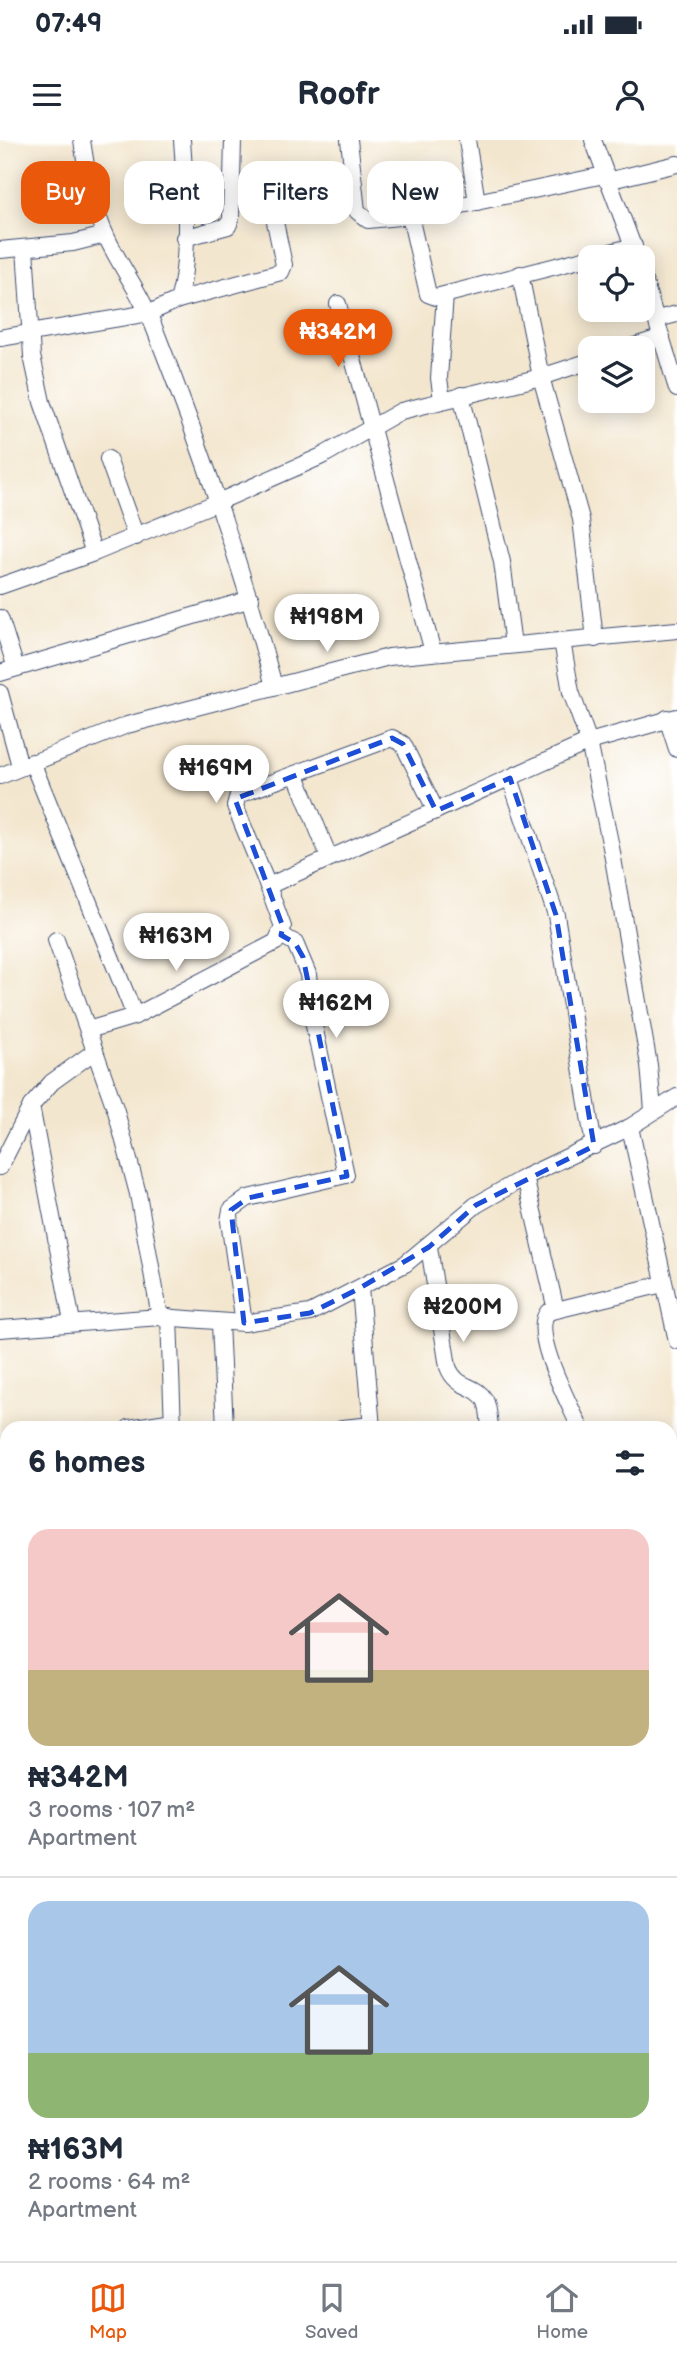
<!DOCTYPE html>
<html lang="en">
<head>
<meta charset="utf-8">
<style>
  :root { --surface:#fff; --page:#f2f2f3; --text:#1f2937; --muted:#747a83; --line:#e0e1e3; --accent:#ea580c }
  body { margin:0; font-family:"Balsamiq Sans",sans-serif; background:var(--page); color:var(--text); height:100vh; display:flex; flex-direction:column; font-size:26px; white-space:nowrap }
  * { box-sizing:border-box; margin:0 }
  p { font-size:23px; color:var(--muted) }
  .icon { flex:none; width:38px; height:38px; fill:none; stroke:currentColor; stroke-width:2; stroke-linecap:round; stroke-linejoin:round }
  .map { position:relative; flex:1; overflow:hidden }
  .panel { position:absolute; left:0px; top:1281px; width:677px; height:840px; display:flex; flex-direction:column; background:var(--surface); border-radius:21px 21px 0 0; box-shadow:0 4px 18px #0003 }
  .panel>* { flex:none }
  .guide { position:absolute; left:21px; top:21px; width:635px; height:63px; display:flex; gap:14px }
  .tools { position:absolute; left:578px; top:105px; display:grid; gap:14px }
  .tools a { display:grid; place-items:center; width:77px; height:77px; border-radius:14px; background:var(--surface); box-shadow:0 4px 18px #0003; font-size:35px }
  .price { position:absolute; translate:-50% -60px; padding:0 16px; border-radius:24px; background:#fff; color:#222; font-size:23px; line-height:46px; filter:drop-shadow(0 2px 4px #0008) }
  .price::after { content:''; position:absolute; left:50%; top:42px; width:21px; height:16px; margin-left:-10px; background:inherit; clip-path:polygon(0 0,100% 0,50% 100%) }
  .price.on { background:var(--accent); color:#fff }
  ul { padding:0; list-style:none }
  li { display:grid; align-content:center; gap:14px; height:371px; padding:0 28px }
  li+li { border-top:2px solid var(--line) }
  li span { display:grid; place-items:center; height:217px; border-radius:21px; color:#555 }
  li>.icon { margin-inline-start:auto }
  span .icon { width:126px; height:126px; fill:#fffc; stroke-width:1 }
  li b { font-size:30px }
  h2 { display:flex; justify-content:space-between; align-items:center; height:84px; padding:0 28px; font-size:30px }
  .tag { padding:0 24px; border-radius:21px; background:var(--surface); box-shadow:0 4px 18px #0003; font-size:24px; line-height:63px }
  .tag.on { background:var(--accent); color:#fff }
  .status { display:flex; justify-content:space-between; align-items:center; height:49px; padding:0 35px; background:var(--surface); direction:ltr }
  .status svg { height:19px; fill:currentColor }
  header { display:flex; justify-content:space-between; align-items:center; height:91px; padding:0 28px; background:var(--surface); font-size:32px; font-weight:700 }
  .tab-bar { display:flex; justify-content:space-around; align-items:center; height:98px; border-top:2px solid var(--line); background:var(--surface); font-size:19px; color:var(--muted) }
  .tab-bar a { display:grid; justify-items:center; gap:4px }
  .tab-bar .on { color:var(--accent) }
  .map>svg:first-child { display:block }
  .lines { fill:none; stroke-linecap:round; stroke-linejoin:round }
  .minor-casing { stroke:#3b4a6f; stroke-width:18 }
  .minor { stroke:#fff; stroke-width:16 }
  .marked { fill:none; stroke:#1d4ed8; stroke-width:5; stroke-dasharray:14 9; stroke-linejoin:round }
</style>
</head>
<body>
<div class="status"><b>07:49</b><svg viewBox="0 0 49 12"><path d="M0 12V9h3v3zM5 12V6h3v6zM10 12V3h3v9zM15 12V0h3v12zM26 1h20v11H26zM47 4h2v5h-2z"/></svg></div>
<header><svg class="icon" aria-label="menu" viewBox="0 0 24 24"><path d="M4 6h16M4 12h16M4 18h16"/></svg>Roofr<svg class="icon" aria-label="person" viewBox="0 0 24 24"><circle cx="12" cy="8" r="4"/><path d="M4 21q1-7 8-7t8 7"/></svg></header>
<div class="map">
<svg width="677" height="2121" viewBox="0 0 677 2121">
  <rect width="100%" height="100%" fill="#fff"/>
  <filter id="ink" filterUnits="userSpaceOnUse"><feTurbulence type="fractalNoise" baseFrequency=".0143" numOctaves="2"/><feDisplacementMap in="SourceGraphic" scale="14" xChannelSelector="R" yChannelSelector="G"/><feConvolveMatrix kernelMatrix="1 2 1 2 8 2 1 2 1" color-interpolation-filters="sRGB"/></filter>
  <filter id="wash" filterUnits="userSpaceOnUse"><feTurbulence type="fractalNoise" baseFrequency=".00686" numOctaves="4" result="noise"/><feDisplacementMap in="SourceGraphic" scale="28" xChannelSelector="R" yChannelSelector="G"/><feGaussianBlur stdDeviation="1.57" result="paint"/><feColorMatrix in="noise" values="0 0 0 0 0 0 0 0 0 0 0 0 0 0 0 0 0 1.4 0 .05"/><feComposite in="paint" operator="in"/></filter>
  <g filter="url(#wash)">
    <rect width="100%" height="100%" fill="#f3e6ce"/>
  </g>
  <g filter="url(#ink)">
    <g class="lines">
      <g class="minor-casing">
        <g id="minor">
          <path d="M 82,0 C 87,34 92,67 107,98 C 121,128 142,155 154,187 C 200,304 241,424 274,546"/>
          <polyline points="349,0 357,71 368,80 410,76 604,35"/>
          <polyline points="467,0 477,62"/>
          <polyline points="593,0 637,117"/>
          <polyline points="607,41 677,24"/>
          <polyline points="410,76 428,154 436,157 634,106"/>
          <polyline points="184,98 228,86 231,79 233,0"/>
          <polyline points="25,108 32,216 42,262 94,413"/>
          <polyline points="0,110 73,103 105,95"/>
          <polyline points="642,133 677,249"/>
          <polyline points="520,134 541,237 581,379 595,499"/>
          <polyline points="178,160 281,132 284,125 269,53"/>
          <polyline points="338,164 433,512"/>
          <polyline points="657,179 677,174"/>
          <path d="M 0,198 L 149,173 L 178,160 C 191,122 185,42 182,0"/>
          <polyline points="628,208 662,197"/>
          <polyline points="461,255 502,422 513,505"/>
          <polyline points="442,260 439,238 445,155"/>
          <polyline points="108,319 136,397"/>
          <polyline points="0,446 94,413 218,362 322,316 401,271 541,237 590,221"/>
          <polyline points="0,478 16,528"/>
          <polyline points="562,501 571,552 589,602 611,707 649,925 653,970"/>
          <polyline points="0,533 251,459"/>
          <polyline points="0,553 20,626"/>
          <polyline points="667,578 677,609"/>
          <polyline points="32,622 135,876"/>
          <polyline points="296,635 329,717"/>
          <polyline points="0,636 127,585 389,517 677,490"/>
          <polyline points="510,638 556,775 594,1006"/>
          <polyline points="268,746 235,666 238,655 392,598 403,604 436,671"/>
          <polyline points="56,800 116,971 138,1054 160,1177"/>
          <polyline points="88,890 135,876 276,802 283,787 268,746 589,602 677,577"/>
          <polyline points="31,966 72,1182"/>
          <polyline points="630,987 677,1201"/>
          <polyline points="0,1027 31,966 52,942 95,911"/>
          <polyline points="525,1037 556,1170"/>
          <path d="M 429,1107 L 448,1227 C 457,1250 475,1243 485,1260 C 489,1267 489,1280 490,1288"/>
          <polyline points="360,1148 372,1288"/>
          <polyline points="169,1177 173,1288"/>
          <polyline points="220,1183 225,1288"/>
          <polyline points="244,1183 229,1081 231,1070 248,1058 346,1035 313,881 308,834 295,803 281,795"/>
          <polyline points="0,1189 160,1177 244,1183 310,1173 405,1124 476,1065 525,1037 630,987 677,957"/>
          <polyline points="129,1288 173,1281"/>
          <polyline points="342,1288 372,1285"/>
          <path d="M 580,1288 C 570,1264 530,1193 548,1172 L 663,1144"/>
          <polyline points="0,1319 7,1317"/>
          <polyline points="670,1323 677,1322"/>
          <polyline points="0,1507 7,1509"/>
          <polyline points="0,1691 7,1686"/>
          <polyline points="670,1715 677,1717"/>
          <polyline points="0,1717 7,1720"/>
          <polyline points="0,1975 7,1973"/>
          <polyline points="670,2005 677,2007"/>
          <polyline points="670,2060 677,2059"/>
          <polyline points="84,2114 85,2121"/>
          <polyline points="172,2114 173,2121"/>
          <polyline points="298,2114 298,2121"/>
          <polyline points="465,2114 465,2121"/>
          <polyline points="568,2121 569,2114"/>
          <polyline points="619,2121 619,2114"/>
        </g>
      </g>
      <use href="#minor" class="minor"/>
    </g>
  </g>
  <path class="marked" d="M 392,598 L 403,604 L 436,671 L 510,638 L 556,775 L 594,1006 L 476,1065 L 429,1107 L 360,1148 L 310,1173 L 244,1183 L 231,1070 L 248,1058 L 347,1036 L 303,817 L 295,803 L 281,795 L 283,787 L 235,659 Z"/>
</svg>
<div class="tools">
<a><svg class="icon" aria-label="locate" viewBox="0 0 24 24"><circle cx="12" cy="12" r="6"/><path d="M12 2v4M12 18v4M2 12h4M18 12h4"/></svg></a>
<a><svg class="icon" aria-label="layers" viewBox="0 0 24 24"><path d="M12 4l9 5-9 5-9-5zM3 14l9 5 9-5"/></svg></a>
</div>
<b class="price on" style="left:338px;top:229px">₦342M</b>
<b class="price" style="left:327px;top:514px">₦198M</b>
<b class="price" style="left:216px;top:665px">₦169M</b>
<b class="price" style="left:176px;top:833px">₦163M</b>
<b class="price" style="left:336px;top:900px">₦162M</b>
<b class="price" style="left:463px;top:1204px">₦200M</b>
<div class="guide">
<a class="tag on">Buy</a>
<a class="tag">Rent</a>
<a class="tag">Filters</a>
<a class="tag">New</a>
</div>
<section class="panel">
<h2>6 homes<svg class="icon" aria-label="filters" viewBox="0 0 24 24"><path d="M4 7h16M4 17h16"/><circle cx="9" cy="7" r="2"/><circle cx="15" cy="17" r="2"/></svg></h2>
<ul>
<li><span style="background:linear-gradient(#f6c9c9 65%,#c2b280 0)"><svg class="icon" aria-label="home" viewBox="0 0 24 24"><path d="M3 11l9-7 9 7M6 9v11h12V9"/></svg></span><div><b>₦342M</b><p>3 rooms · 107 m²</p><p>Apartment</p></div></li>
<li><span style="background:linear-gradient(#a9c7e8 70%,#8fb573 0)"><svg class="icon" aria-label="home" viewBox="0 0 24 24"><path d="M3 11l9-7 9 7M6 9v11h12V9"/></svg></span><div><b>₦163M</b><p>2 rooms · 64 m²</p><p>Apartment</p></div></li>
</ul>
</section>
</div>
<nav class="tab-bar">
<a class="on"><svg class="icon" aria-label="map" viewBox="0 0 24 24"><path d="M3 6l6-2 6 2 6-2v14l-6 2-6-2-6 2zM9 4v14M15 6v14"/></svg>Map</a>
<a><svg class="icon" aria-label="saved" viewBox="0 0 24 24"><path d="M7 4h10v16l-5-4-5 4z"/></svg>Saved</a>
<a><svg class="icon" aria-label="home" viewBox="0 0 24 24"><path d="M3 11l9-7 9 7M6 9v11h12V9"/></svg>Home</a>
</nav>
</body>
</html>
